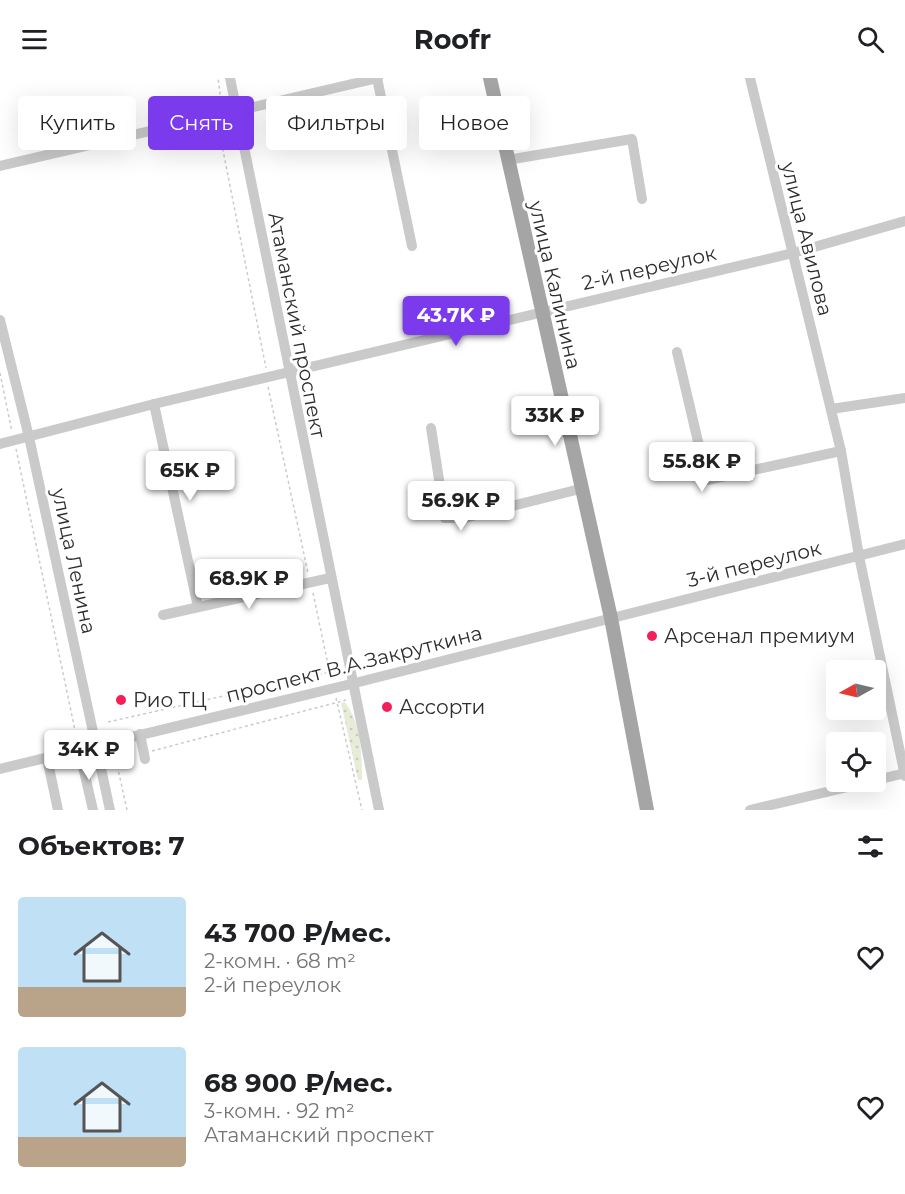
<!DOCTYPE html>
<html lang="ru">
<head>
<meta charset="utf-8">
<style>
  :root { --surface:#fff; --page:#f6f6f6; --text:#202124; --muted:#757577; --accent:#7c3aed }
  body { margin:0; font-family:Montserrat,sans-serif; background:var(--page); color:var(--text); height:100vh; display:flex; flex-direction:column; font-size:22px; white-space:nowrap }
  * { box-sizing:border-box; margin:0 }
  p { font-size:20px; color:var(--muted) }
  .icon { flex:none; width:33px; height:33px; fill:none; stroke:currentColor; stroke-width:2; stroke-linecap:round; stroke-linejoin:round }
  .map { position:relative; height:732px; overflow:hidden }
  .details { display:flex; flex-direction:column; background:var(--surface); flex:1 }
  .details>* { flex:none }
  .guide { position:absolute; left:18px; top:18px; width:600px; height:54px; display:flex; gap:12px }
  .needle { width:39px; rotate:262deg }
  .tools { position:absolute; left:826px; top:582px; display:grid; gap:12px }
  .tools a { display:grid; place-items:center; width:60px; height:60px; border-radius:6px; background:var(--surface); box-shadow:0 6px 24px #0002; font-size:30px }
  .price { position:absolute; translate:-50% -51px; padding:0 14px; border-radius:6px; background:#fff; color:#222; font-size:20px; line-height:39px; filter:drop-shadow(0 2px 3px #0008) }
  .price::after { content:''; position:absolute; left:50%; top:36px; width:18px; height:14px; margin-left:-9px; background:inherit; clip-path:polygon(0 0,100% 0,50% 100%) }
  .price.selected { background:var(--accent); color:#fff }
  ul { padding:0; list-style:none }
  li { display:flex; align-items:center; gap:18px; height:150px; padding:0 18px }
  li span { display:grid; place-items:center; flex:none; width:168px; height:120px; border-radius:6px; color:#555 }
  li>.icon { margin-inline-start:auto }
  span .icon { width:72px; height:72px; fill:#fffc; stroke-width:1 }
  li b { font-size:26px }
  h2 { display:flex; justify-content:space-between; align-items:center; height:72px; padding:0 18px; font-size:26px }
  .pill { padding:0 21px; border-radius:6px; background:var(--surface); box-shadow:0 6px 24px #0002; font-size:21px; line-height:54px }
  .pill.selected { background:var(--accent); color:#fff }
  header { display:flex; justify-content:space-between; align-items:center; height:78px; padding:0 18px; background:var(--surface); font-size:27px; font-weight:700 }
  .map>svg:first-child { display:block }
  .grass { fill:url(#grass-dots) }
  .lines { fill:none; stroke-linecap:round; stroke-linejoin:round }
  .path { stroke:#cacaca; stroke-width:1.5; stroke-dasharray:3 3; stroke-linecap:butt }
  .minor { stroke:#cacaca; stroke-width:10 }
  .major { stroke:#a5a5a5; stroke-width:14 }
  .poi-dot { fill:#f51e57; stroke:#fff; stroke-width:2 }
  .labels { text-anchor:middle; stroke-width:6; stroke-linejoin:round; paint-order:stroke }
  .street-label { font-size:20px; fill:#2d2d2d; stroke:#fff }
  .poi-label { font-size:20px; fill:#2d2d2d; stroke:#fff; text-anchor:start }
</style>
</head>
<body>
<header><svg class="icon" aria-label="menu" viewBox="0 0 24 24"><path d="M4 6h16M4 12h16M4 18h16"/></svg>Roofr<svg class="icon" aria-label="search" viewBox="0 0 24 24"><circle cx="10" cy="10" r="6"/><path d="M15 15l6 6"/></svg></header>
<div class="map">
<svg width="905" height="732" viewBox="0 0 905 732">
  <defs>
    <pattern id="grass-dots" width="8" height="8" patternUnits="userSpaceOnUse" patternTransform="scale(1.5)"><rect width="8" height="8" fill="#e7ecd9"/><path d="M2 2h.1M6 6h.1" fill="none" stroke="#c6cbbb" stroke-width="1.8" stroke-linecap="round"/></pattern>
  </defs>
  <rect width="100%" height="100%" fill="#fff"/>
  <path class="grass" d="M 345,624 C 361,645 362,676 362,702 L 358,702 L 341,625 Z"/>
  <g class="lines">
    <g class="path">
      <polyline points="216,28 220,15 218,0"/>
      <polyline points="218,47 266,290"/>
      <polyline points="0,295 12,354"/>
      <polyline points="268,309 308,495"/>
      <polyline points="16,371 76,657"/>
      <polyline points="313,515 331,601"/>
      <polyline points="336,620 362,732"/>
      <polyline points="108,644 339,592"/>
      <polyline points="152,673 346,622"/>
      <polyline points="127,732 116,682 136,677"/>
    </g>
    <g class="minor">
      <polyline points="230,0 379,732"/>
      <polyline points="377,0 412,168"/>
      <polyline points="750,0 841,373 859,478 905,698"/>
      <polyline points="507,82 632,61 642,121"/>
      <polyline points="0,88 378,0"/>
      <polyline points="0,242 29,359 110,732"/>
      <polyline points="677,274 707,402 841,373"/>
      <polyline points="154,326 198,529"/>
      <polyline points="831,331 905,320"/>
      <polyline points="431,350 445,440 464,440 580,411"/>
      <polyline points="0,366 154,326 793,175 905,143"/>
      <polyline points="163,537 330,500"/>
      <polyline points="140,656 145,681"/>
      <polyline points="47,680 58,732"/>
      <polyline points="81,680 93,732"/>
      <polyline points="0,691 351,606 905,466"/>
      <polyline points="876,702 905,695"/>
      <polyline points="750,732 869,704"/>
    </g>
    <polyline class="major" points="490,0 611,540 647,732"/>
  </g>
  <g class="poi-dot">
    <circle cx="652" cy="558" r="6"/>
    <circle cx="121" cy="622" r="6"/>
    <circle cx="387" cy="629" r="6"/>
  </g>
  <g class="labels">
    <g class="street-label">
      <text transform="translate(807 161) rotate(76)" y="7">улица Авилова</text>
      <text transform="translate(649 190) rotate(-13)" y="7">2-й переулок</text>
      <text transform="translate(555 207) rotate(77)" y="7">улица Калинина</text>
      <text transform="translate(297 247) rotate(79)" y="7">Атаманский проспект</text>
      <text transform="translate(74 483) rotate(78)" y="7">улица Ленина</text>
      <text transform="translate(754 486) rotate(-14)" y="7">3-й переулок</text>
      <text transform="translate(354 586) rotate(-14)" y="7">проспект В.А.Закруткина</text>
    </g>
    <g class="poi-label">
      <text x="664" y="565">Арсенал премиум</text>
      <text x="133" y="629">Рио ТЦ</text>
      <text x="399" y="636">Ассорти</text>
    </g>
  </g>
</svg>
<div class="tools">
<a><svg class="needle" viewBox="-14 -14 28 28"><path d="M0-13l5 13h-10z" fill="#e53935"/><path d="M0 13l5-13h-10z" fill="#757577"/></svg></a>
<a><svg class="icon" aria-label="locate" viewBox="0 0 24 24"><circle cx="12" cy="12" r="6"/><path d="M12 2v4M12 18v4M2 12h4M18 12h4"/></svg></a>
</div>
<b class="price selected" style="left:456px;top:269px">43.7K ₽</b>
<b class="price" style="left:555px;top:369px">33K ₽</b>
<b class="price" style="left:702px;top:415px">55.8K ₽</b>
<b class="price" style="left:190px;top:424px">65K ₽</b>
<b class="price" style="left:461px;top:454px">56.9K ₽</b>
<b class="price" style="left:249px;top:532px">68.9K ₽</b>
<b class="price" style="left:89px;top:703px">34K ₽</b>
<div class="guide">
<a class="pill">Купить</a>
<a class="pill selected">Снять</a>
<a class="pill">Фильтры</a>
<a class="pill">Новое</a>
</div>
</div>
<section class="details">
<h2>Объектов: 7<svg class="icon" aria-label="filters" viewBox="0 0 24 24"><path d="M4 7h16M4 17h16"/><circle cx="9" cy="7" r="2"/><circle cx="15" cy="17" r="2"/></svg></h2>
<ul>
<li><span style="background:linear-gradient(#bfe0f5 75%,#b9a48a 0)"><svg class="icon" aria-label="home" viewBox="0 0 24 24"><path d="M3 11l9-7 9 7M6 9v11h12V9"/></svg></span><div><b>43 700 ₽/мес.</b><p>2-комн. · 68 m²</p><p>2-й переулок</p></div><svg class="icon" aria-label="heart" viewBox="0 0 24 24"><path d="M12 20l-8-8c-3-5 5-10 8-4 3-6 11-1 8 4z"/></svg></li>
<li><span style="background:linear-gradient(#bfe0f5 75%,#b9a48a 0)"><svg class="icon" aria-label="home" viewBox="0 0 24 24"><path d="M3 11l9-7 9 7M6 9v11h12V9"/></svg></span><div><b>68 900 ₽/мес.</b><p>3-комн. · 92 m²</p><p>Атаманский проспект</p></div><svg class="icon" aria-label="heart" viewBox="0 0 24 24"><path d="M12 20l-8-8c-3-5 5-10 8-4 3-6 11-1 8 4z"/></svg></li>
</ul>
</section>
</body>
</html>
